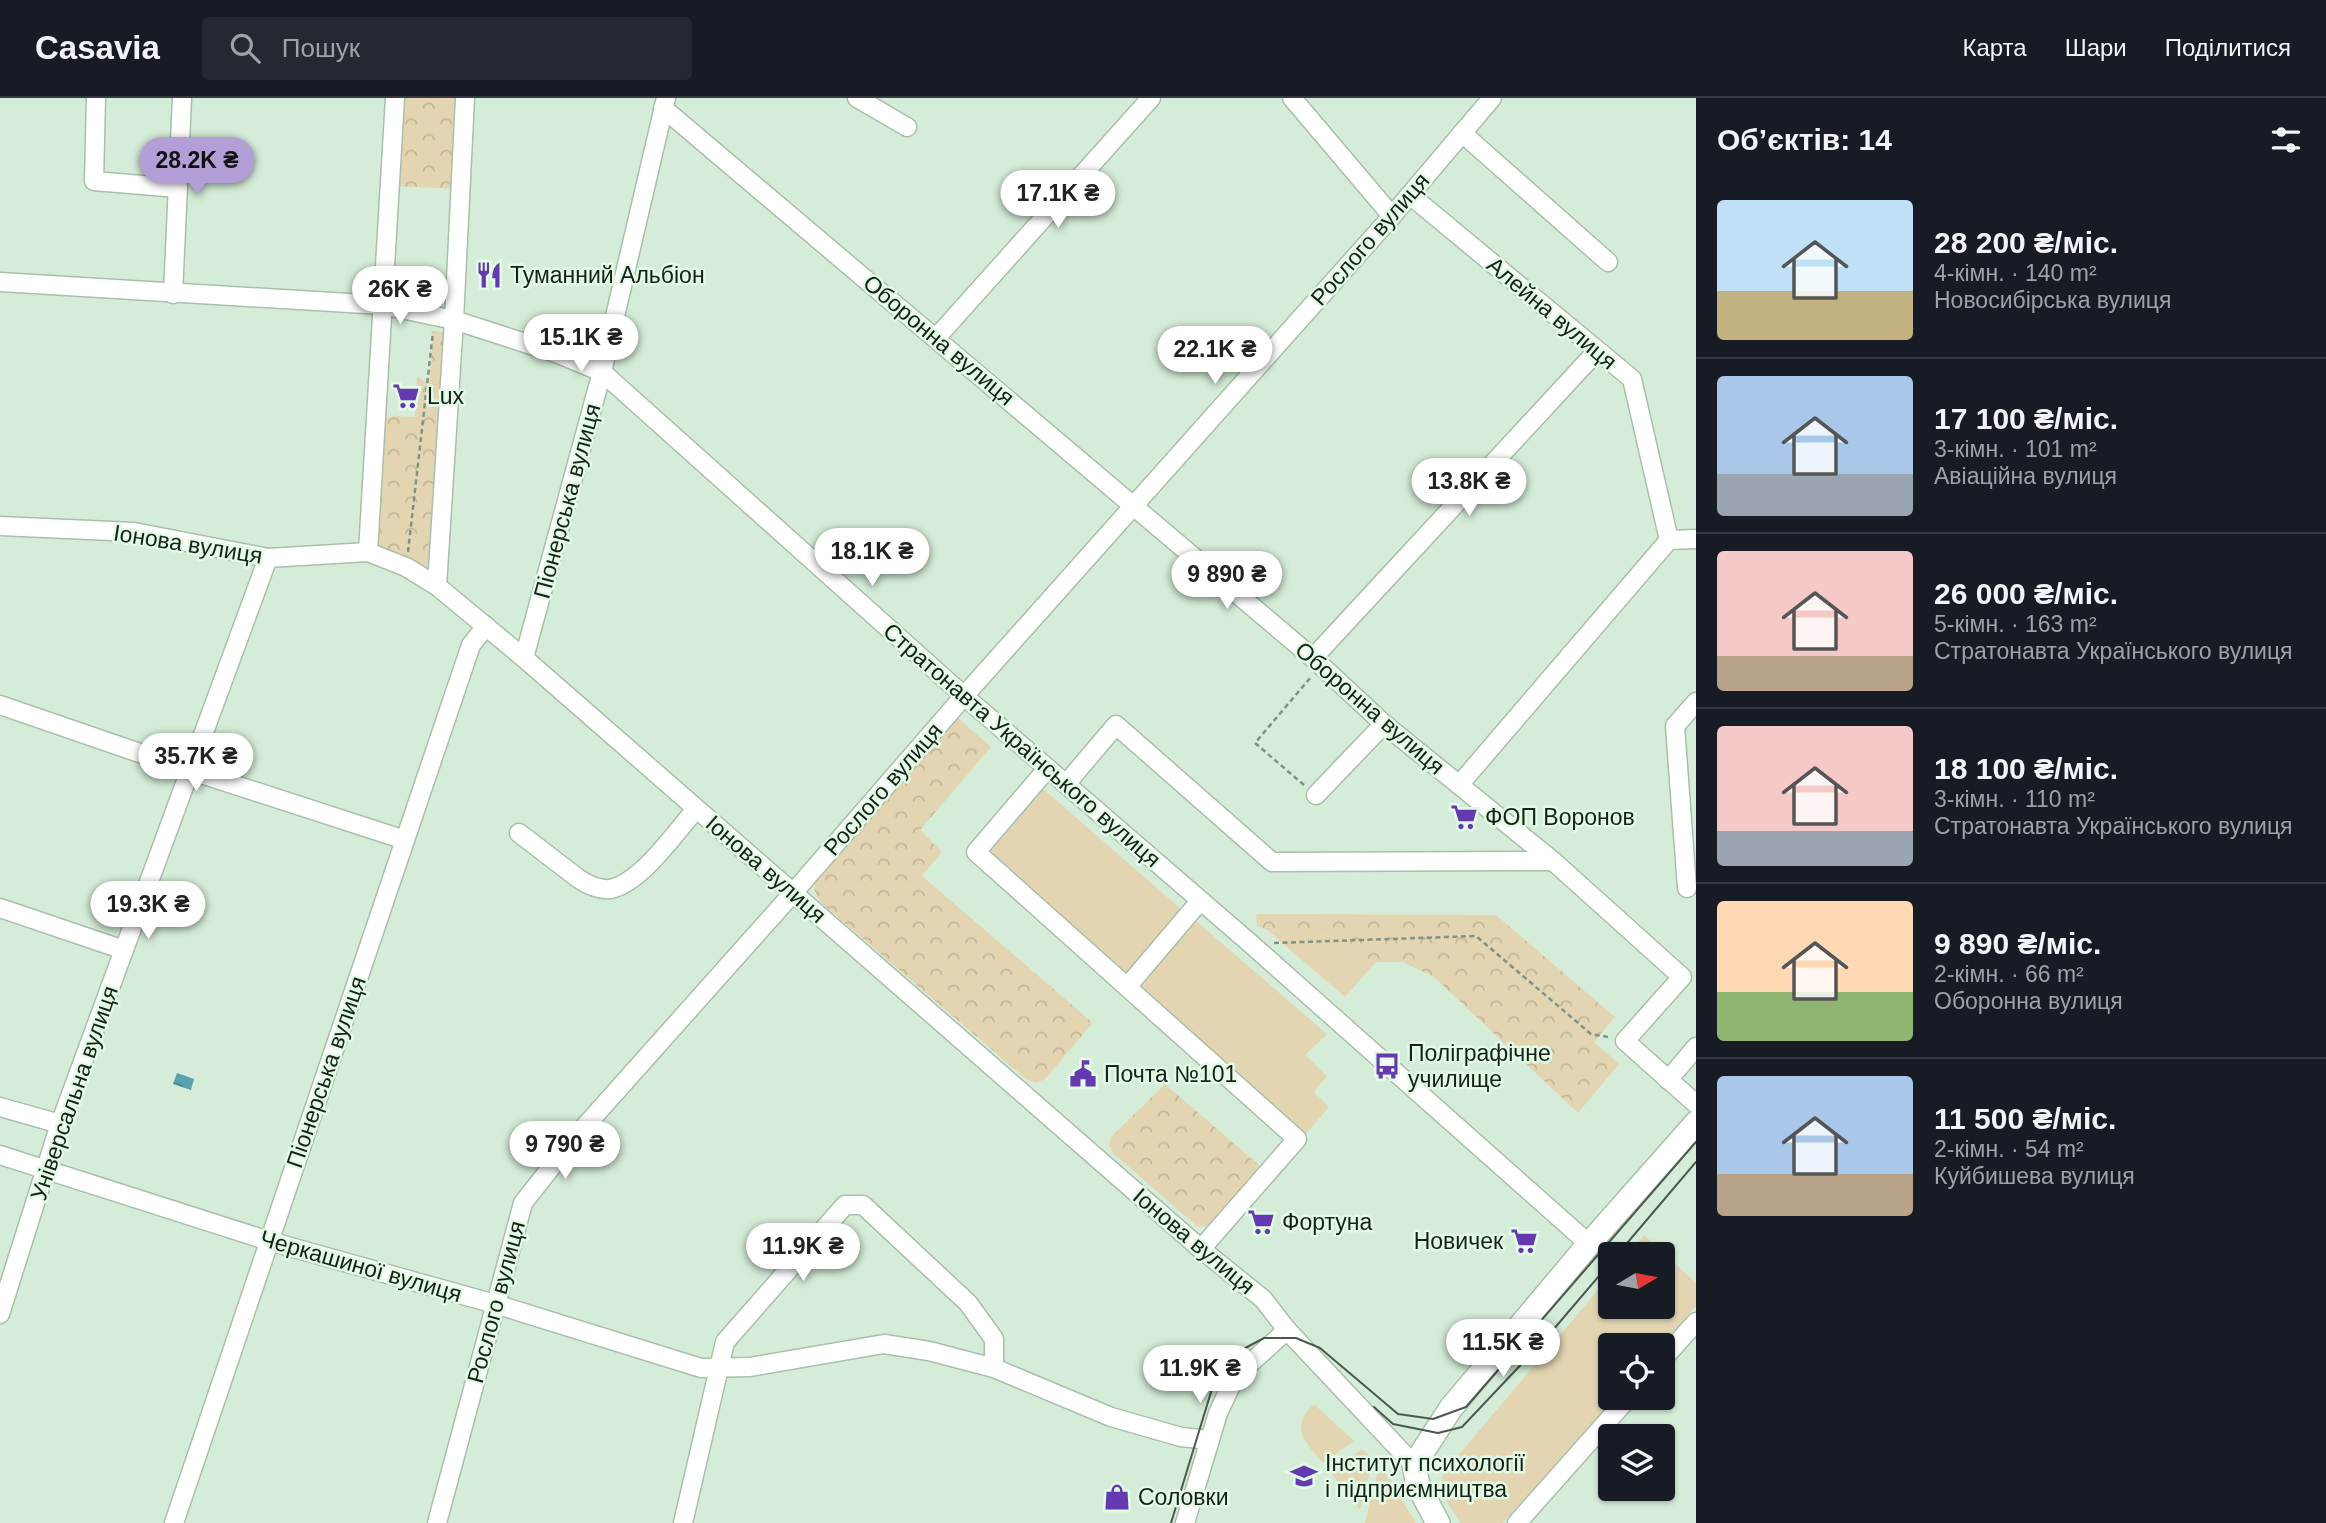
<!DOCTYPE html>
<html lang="uk">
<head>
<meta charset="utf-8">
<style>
  :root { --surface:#171b24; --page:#242831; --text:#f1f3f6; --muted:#9ea1a6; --line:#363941; --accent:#b29fd7 }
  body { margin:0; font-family:Arial,sans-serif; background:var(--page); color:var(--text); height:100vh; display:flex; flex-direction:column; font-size:26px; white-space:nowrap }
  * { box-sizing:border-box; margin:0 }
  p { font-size:23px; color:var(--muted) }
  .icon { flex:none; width:38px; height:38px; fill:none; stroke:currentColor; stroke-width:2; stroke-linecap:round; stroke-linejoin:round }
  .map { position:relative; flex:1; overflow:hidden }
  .side { display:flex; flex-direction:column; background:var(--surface); width:630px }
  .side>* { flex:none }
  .needle { width:46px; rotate:80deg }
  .fabs { position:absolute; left:1598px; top:1144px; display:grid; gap:14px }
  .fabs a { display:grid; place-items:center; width:77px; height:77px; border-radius:7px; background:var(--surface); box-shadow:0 2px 5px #0004; font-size:35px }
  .price { position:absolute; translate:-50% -60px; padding:0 16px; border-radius:24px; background:#fff; color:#222; font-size:23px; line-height:46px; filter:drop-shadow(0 2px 4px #0008) }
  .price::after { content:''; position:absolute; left:50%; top:42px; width:21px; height:16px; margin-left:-10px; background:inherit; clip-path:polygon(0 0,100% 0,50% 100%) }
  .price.active { background:var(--accent); color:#111 }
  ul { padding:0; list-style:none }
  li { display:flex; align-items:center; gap:21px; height:175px; padding:0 21px }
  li+li { border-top:2px solid var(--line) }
  li span { display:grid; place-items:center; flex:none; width:196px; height:140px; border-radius:7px; color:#555 }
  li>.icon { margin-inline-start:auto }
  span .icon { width:84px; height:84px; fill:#fffc; stroke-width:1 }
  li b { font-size:30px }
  h2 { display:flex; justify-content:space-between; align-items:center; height:84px; padding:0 21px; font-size:30px }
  header { display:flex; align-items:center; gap:42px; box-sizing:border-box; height:98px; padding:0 35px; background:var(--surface); border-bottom:2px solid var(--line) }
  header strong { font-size:33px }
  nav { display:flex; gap:38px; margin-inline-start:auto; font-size:24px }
  .search { width:490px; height:63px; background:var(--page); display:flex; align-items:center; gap:18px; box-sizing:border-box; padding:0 24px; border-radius:7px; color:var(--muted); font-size:26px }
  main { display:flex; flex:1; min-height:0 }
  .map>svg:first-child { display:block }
  .green { fill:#e3d5b1 }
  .forest { fill:url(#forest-crowns) }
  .water { fill:url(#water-waves) }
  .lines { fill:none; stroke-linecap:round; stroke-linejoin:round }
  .minor-casing { stroke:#a8bfaa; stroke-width:21 }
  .major-casing { stroke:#a8bfaa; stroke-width:26 }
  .path { stroke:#819283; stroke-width:2.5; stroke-dasharray:5 3.5; stroke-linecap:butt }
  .minor { stroke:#fff; stroke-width:18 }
  .major { stroke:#fff; stroke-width:23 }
  .tram { stroke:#4b584d; stroke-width:2 }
  .labels { text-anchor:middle; stroke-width:5; stroke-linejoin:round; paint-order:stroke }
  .street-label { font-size:23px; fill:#182119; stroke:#e2fbe5 }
  .poi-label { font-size:23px; fill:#182119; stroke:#e2fbe5; text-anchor:start }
</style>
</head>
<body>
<header>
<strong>Casavia</strong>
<div class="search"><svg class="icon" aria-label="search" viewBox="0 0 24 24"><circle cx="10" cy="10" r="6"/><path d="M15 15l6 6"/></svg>Пошук</div>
<nav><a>Карта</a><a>Шари</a><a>Поділитися</a></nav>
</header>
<main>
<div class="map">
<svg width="1696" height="1425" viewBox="0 0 1696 1425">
  <defs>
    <pattern id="forest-crowns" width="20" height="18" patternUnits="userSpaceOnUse" patternTransform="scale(1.75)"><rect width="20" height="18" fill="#e3d5b1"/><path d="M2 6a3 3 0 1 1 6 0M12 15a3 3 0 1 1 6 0" fill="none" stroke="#c2b798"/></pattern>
    <pattern id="water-waves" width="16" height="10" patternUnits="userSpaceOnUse" patternTransform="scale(1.75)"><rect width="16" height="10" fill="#57a4ae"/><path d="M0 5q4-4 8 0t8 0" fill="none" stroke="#47858d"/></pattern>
  </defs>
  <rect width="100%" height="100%" fill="#d5edd8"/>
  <g class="green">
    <polygon points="1040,688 1182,812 1126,877 986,752"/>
    <polygon points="1196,823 1327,936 1305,957 1327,978 1314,994 1329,1009 1305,1037 1139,888"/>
    <polygon points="1267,832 1330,838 1351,854 1376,864 1345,899"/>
    <path d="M 1644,1137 L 1696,1185 L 1696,1208 L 1661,1248 L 1610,1248 L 1610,1300 L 1614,1300 L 1503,1425 L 1461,1425 C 1451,1409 1436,1394 1444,1374 L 1610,1178 L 1610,1209 L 1662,1209 L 1662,1157 L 1628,1157 Z"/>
    <path d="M 1314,1306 L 1354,1343 L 1323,1365 C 1305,1343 1289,1331 1314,1306 Z"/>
    <polygon points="1362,1351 1373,1361 1360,1412 1331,1375"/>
    <polygon points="1384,1373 1416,1425 1365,1425 1377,1376"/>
  </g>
  <g class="forest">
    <polygon points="395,0 465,0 460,91 390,88"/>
    <polygon points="433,232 452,237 437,488 368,454 375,323 395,318 415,319 417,278 429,287"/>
    <polygon points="958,620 991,649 920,732 942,754 922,778 1093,925 1045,981 1036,985 1026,981 819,803 814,791 817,779"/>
    <polygon points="1256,816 1496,817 1615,919 1594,944 1619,966 1578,1015 1434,879 1403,864 1376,864 1351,854 1330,838 1267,832 1257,828"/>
    <polygon points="1165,986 1260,1068 1208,1128 1198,1129 1114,1056 1109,1048 1111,1039"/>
  </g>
  <polygon class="water" points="177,975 194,981 191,992 173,986"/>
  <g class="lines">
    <g class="minor-casing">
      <g id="minor">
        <polyline points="96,0 94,83 178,90"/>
        <polyline points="857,0 907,29"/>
        <polyline points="1292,0 1392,118"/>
        <polyline points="663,10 1313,560 1384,626 1553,763 1682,879 1625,943 1696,1006"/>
        <polyline points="1462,35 1608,164"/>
        <polyline points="1410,97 1632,281 1669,442"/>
        <polyline points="0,184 382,207 454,222 556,255 602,274 964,598 1251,846 1589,1146"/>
        <polyline points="173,196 182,0"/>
        <polyline points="937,239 1151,0"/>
        <polyline points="0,428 134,434 268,460 368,454 406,469 437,488 524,560 1201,1151 1263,1201 1287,1232 1414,1367"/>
        <polyline points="368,454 395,0"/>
        <polyline points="437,488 454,222 465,0"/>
        <polyline points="524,560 602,274 666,0"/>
        <polyline points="1313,560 1597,253"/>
        <polyline points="0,607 189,672 405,742"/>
        <polyline points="1047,671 976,754 1127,889 1200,803"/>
        <polyline points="1066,686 1116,627 1272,764 1553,763"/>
        <polyline points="1459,687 1669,442 1696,441"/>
        <polyline points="1316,697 1384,626"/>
        <path d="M 519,735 L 579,781 C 588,787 599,792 610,791 C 640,786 676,734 696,711"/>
        <polyline points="1687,790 1675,628 1696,604"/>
        <polyline points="0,810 124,852"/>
        <polyline points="1127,889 1297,1041 1201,1151"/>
        <polyline points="1668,982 1696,949"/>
        <polyline points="0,1009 60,1026"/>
        <polyline points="0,1057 269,1143 495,1206 701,1270 750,1269 884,1246 929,1253 994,1270 1111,1319 1181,1339 1210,1342"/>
        <polyline points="0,1216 60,1026 268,460"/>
        <polyline points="1662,1262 1696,1224"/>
        <polyline points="174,1425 471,547 486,528"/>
        <polyline points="437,1425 523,1105 571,1044 793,795 964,598 1392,118 1492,0"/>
        <polyline points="683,1425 725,1244 845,1107 863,1107 968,1205 994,1241 994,1270"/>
        <polyline points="1185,1425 1218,1315 1235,1279 1287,1232"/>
        <polyline points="1517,1425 1628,1300"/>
      </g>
    </g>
    <g class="major-casing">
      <polyline id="major" points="1438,1425 1418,1387 1414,1367 1451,1310 1589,1146 1696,1025"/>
    </g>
    <g class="path">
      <polyline points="408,454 433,234"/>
      <polyline points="1304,687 1255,645 1311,579"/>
      <polyline points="1274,845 1476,838 1591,936 1608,939"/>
    </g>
    <use href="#minor" class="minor"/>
    <use href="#major" class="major"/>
    <g class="tram">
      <polyline points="1617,1157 1696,1064"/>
      <polyline points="1374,1309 1393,1326 1438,1335 1462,1329 1547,1239 1610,1165"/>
      <polyline points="1171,1425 1215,1281 1236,1255 1264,1240 1296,1240 1320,1250 1398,1316 1433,1321 1466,1309 1696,1044"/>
    </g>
  </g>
  <defs>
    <g id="restaurant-bare" transform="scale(2.1)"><path d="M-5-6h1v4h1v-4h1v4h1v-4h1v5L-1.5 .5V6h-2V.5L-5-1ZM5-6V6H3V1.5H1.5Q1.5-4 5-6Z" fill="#6539b1" stroke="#e2fbe5" stroke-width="2.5" paint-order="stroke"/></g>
    <g id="supermarket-bare" transform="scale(2.1)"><path d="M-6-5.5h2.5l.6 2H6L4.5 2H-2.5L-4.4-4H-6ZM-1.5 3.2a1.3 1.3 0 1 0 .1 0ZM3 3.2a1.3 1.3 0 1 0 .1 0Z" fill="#6539b1" stroke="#e2fbe5" stroke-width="2.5" paint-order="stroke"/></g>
    <g id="bus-bare" transform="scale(2.1)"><path d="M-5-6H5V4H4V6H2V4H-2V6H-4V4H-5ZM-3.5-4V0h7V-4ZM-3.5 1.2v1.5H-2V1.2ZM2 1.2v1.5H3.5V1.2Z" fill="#6539b1" stroke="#e2fbe5" stroke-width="2.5" paint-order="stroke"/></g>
    <g id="civic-bare" transform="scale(2.1)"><path d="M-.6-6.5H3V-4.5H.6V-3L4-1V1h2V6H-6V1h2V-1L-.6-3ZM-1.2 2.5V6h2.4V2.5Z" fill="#6539b1" stroke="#e2fbe5" stroke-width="2.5" paint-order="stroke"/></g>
    <g id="university-bare" transform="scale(2.1)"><path d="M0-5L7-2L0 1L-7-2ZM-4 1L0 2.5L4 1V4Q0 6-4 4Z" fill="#6539b1" stroke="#e2fbe5" stroke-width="2.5" paint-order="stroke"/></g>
    <g id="shop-bare" transform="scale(2.1)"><path d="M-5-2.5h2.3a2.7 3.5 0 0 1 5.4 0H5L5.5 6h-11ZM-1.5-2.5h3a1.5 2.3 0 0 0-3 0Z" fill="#6539b1" stroke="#e2fbe5" stroke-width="2.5" paint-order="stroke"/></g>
  </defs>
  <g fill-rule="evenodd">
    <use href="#restaurant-bare" x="489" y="177"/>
    <use href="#supermarket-bare" x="406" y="298"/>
    <use href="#supermarket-bare" x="1464" y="719"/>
    <use href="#bus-bare" x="1387" y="968"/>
    <use href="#civic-bare" x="1083" y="976"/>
    <use href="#supermarket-bare" x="1261" y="1124"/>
    <use href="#supermarket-bare" x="1524" y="1143"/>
    <use href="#university-bare" x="1304" y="1378"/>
    <use href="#shop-bare" x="1117" y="1399"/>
  </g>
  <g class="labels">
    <g class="street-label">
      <text transform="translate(1370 141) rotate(-49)" y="8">Рослого вулиця</text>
      <text transform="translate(1552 215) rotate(40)" y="8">Алейна вулиця</text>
      <text transform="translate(939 242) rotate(40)" y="8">Оборонна вулиця</text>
      <text transform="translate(567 403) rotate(-75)" y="8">Піонерська вулиця</text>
      <text transform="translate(188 446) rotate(9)" y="8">Іонова вулиця</text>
      <text transform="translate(1370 610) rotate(41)" y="8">Оборонна вулиця</text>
      <text transform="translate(1022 647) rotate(41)" y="8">Стратонавта Українського вулиця</text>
      <text transform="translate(883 691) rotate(-49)" y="8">Рослого вулиця</text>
      <text transform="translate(766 771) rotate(41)" y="8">Іонова вулиця</text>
      <text transform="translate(326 974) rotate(-71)" y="8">Піонерська вулиця</text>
      <text transform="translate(74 995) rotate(-71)" y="8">Універсальна вулиця</text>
      <text transform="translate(1194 1143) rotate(40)" y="8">Іонова вулиця</text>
      <text transform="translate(361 1168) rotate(16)" y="8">Черкашиної вулиця</text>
      <text transform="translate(496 1204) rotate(-75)" y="8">Рослого вулиця</text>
    </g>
    <g class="poi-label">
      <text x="510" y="185">Туманний Альбіон</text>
      <text x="427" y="306">Lux</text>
      <text x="1485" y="727">ФОП Воронов</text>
      <text x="1408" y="963">Поліграфічне<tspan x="1408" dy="26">училище</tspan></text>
      <text x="1104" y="984">Почта №101</text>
      <text x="1282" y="1132">Фортуна</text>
      <text x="1503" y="1151" text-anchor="end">Новичек</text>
      <text x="1325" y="1373">Інститут психології<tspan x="1325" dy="26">і підприємництва</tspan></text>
      <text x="1138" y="1407">Соловки</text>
    </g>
  </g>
</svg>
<div class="fabs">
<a><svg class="needle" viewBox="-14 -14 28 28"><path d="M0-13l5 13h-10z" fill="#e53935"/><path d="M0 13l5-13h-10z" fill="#9ea1a6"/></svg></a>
<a><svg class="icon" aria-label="locate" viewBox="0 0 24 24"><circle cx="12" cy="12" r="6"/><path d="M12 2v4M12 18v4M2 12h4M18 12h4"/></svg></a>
<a><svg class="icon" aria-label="layers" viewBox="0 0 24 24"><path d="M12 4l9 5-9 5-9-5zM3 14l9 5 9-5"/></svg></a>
</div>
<b class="price active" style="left:197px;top:99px">28.2K ₴</b>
<b class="price" style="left:1058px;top:132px">17.1K ₴</b>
<b class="price" style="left:400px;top:228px">26K ₴</b>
<b class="price" style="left:581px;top:276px">15.1K ₴</b>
<b class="price" style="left:1215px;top:288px">22.1K ₴</b>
<b class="price" style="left:1469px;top:420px">13.8K ₴</b>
<b class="price" style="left:872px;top:490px">18.1K ₴</b>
<b class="price" style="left:1227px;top:513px">9 890 ₴</b>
<b class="price" style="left:196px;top:695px">35.7K ₴</b>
<b class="price" style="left:148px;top:843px">19.3K ₴</b>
<b class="price" style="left:565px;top:1083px">9 790 ₴</b>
<b class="price" style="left:803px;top:1185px">11.9K ₴</b>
<b class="price" style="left:1503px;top:1281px">11.5K ₴</b>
<b class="price" style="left:1200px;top:1307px">11.9K ₴</b>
</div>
<section class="side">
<h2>Об’єктів: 14<svg class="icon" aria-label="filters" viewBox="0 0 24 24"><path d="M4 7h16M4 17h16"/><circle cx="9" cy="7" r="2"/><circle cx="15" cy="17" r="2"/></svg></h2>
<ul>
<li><span style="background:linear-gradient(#bfe0f5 65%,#c2b280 0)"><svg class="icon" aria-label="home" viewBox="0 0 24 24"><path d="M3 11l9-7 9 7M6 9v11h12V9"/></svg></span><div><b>28 200 ₴/міс.</b><p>4-кімн. · 140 m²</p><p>Новосибірська вулиця</p></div></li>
<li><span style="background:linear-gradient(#a9c7e8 70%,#9aa5b1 0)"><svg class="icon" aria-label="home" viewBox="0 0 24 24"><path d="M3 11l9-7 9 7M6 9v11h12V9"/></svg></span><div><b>17 100 ₴/міс.</b><p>3-кімн. · 101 m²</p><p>Авіаційна вулиця</p></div></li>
<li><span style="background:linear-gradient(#f6c9c9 75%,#b9a48a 0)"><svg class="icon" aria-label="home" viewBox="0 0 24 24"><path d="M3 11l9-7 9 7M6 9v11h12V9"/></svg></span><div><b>26 000 ₴/міс.</b><p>5-кімн. · 163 m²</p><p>Стратонавта Українського вулиця</p></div></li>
<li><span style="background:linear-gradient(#f6c9c9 75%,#9aa5b1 0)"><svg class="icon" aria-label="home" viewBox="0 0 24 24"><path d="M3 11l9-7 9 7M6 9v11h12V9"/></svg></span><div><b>18 100 ₴/міс.</b><p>3-кімн. · 110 m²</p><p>Стратонавта Українського вулиця</p></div></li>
<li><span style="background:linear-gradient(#ffd9b3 65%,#8fb573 0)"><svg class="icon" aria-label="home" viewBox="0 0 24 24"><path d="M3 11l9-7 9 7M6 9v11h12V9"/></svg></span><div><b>9 890 ₴/міс.</b><p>2-кімн. · 66 m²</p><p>Оборонна вулиця</p></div></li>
<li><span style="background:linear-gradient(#a9c7e8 70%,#b9a48a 0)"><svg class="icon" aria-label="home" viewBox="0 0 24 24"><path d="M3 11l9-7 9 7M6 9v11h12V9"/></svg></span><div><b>11 500 ₴/міс.</b><p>2-кімн. · 54 m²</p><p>Куйбишева вулиця</p></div></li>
</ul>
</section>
</main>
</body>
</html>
